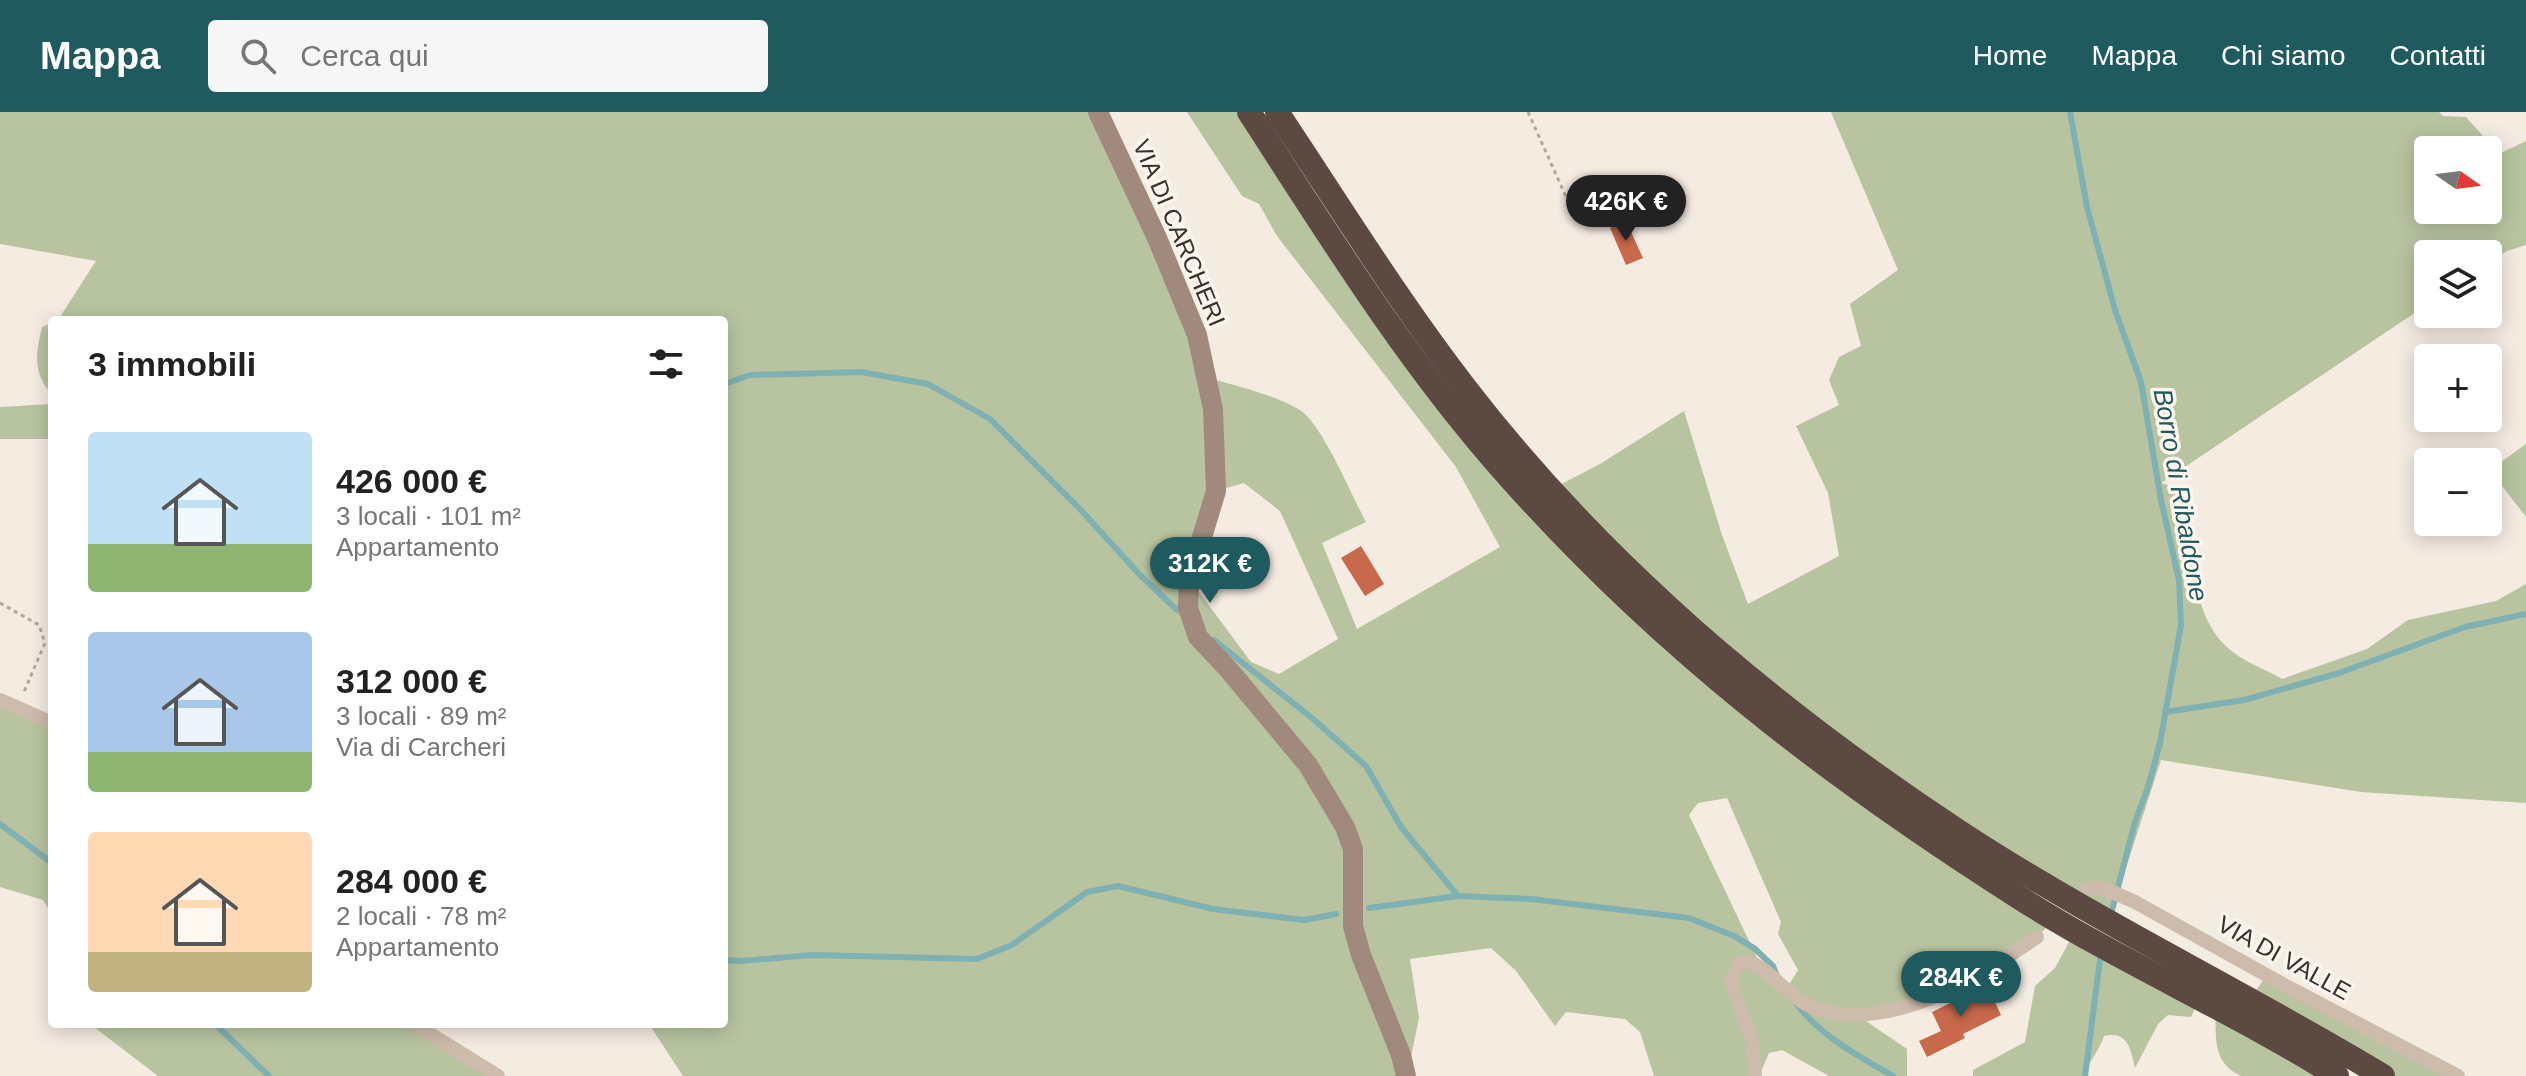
<!DOCTYPE html>
<html lang="it">
<head>
<meta charset="utf-8">
<style>
  :root { --surface:#fff; --page:#f6f6f6; --text:#222; --muted:#767676; --accent:#1f5a5e }
  body { margin:0; font-family:Arial,sans-serif; background:var(--page); color:var(--text); height:100vh; display:flex; flex-direction:column; font-size:30px; white-space:nowrap }
  * { box-sizing:border-box; margin:0 }
  p { font-size:26px; color:var(--muted) }
  .icon { flex:none; width:44px; height:44px; fill:none; stroke:currentColor; stroke-width:2; stroke-linecap:round; stroke-linejoin:round }
  .map { position:relative; flex:1; overflow:hidden }
  .side { position:absolute; left:48px; top:204px; width:680px; height:712px; display:flex; flex-direction:column; background:var(--surface); border-radius:8px; box-shadow:0 4px 20px #0003 }
  .side>* { flex:none }
  .needle { width:52px; rotate:104deg }
  .tools { position:absolute; left:2414px; top:24px; display:grid; gap:16px }
  .tools a { display:grid; place-items:center; width:88px; height:88px; border-radius:8px; background:var(--surface); box-shadow:0 4px 20px #0003; font-size:40px }
  .price { position:absolute; translate:-50% -68px; padding:0 18px; border-radius:28px; background:var(--accent); color:#fff; font-size:26px; line-height:52px; filter:drop-shadow(0 2px 4px #0008) }
  .price::after { content:''; position:absolute; left:50%; top:48px; width:24px; height:18px; margin-left:-12px; background:inherit; clip-path:polygon(0 0,100% 0,50% 100%) }
  .price.active { background:#222; color:#fff }
  ul { padding:0; list-style:none }
  li { display:flex; align-items:center; gap:24px; height:200px; padding:0 40px }
  li span { display:grid; place-items:center; flex:none; width:224px; height:160px; border-radius:8px; color:#555 }
  li>.icon { margin-inline-start:auto }
  span .icon { width:96px; height:96px; fill:#fffc; stroke-width:1 }
  li b { font-size:34px }
  h2 { display:flex; justify-content:space-between; align-items:center; height:96px; padding:0 40px; font-size:34px }
  header { display:flex; align-items:center; gap:48px; box-sizing:border-box; height:112px; padding:0 40px; background:var(--accent); color:#fff }
  header strong { font-size:38px }
  nav { display:flex; gap:44px; margin-inline-start:auto; font-size:28px }
  .search { width:560px; height:72px; background:var(--page); display:flex; align-items:center; gap:20px; box-sizing:border-box; padding:0 28px; border-radius:8px; color:var(--muted); font-size:30px }
  .map>svg:first-child { display:block }
  .green { fill:#b8c4a0; fill-rule:evenodd }
  .lines { fill:none; stroke-linecap:round; stroke-linejoin:round }
  .stream { stroke:#7fb0b2; stroke-width:6 }
  .building { fill:#c8694b }
  .path { stroke:#b9a596; stroke-width:3; stroke-dasharray:4 4; stroke-linecap:butt }
  .street { stroke:#cdbbac; stroke-width:14 }
  .secondary { stroke:#a18a7d; stroke-width:20 }
  .highway { stroke:#5c4a42; stroke-width:24 }
  .labels { text-anchor:middle; stroke-width:7; stroke-linejoin:round; paint-order:stroke }
  .street-label { font-size:24px; fill:#3b302b; stroke:#fbf5ee }
  .water-label { font-size:26px; font-style:italic; fill:#1f5a5e; stroke:#fbf5ee }
</style>
</head>
<body>
<header>
<strong>Mappa</strong>
<div class="search"><svg class="icon" aria-label="search" viewBox="0 0 24 24"><circle cx="10" cy="10" r="6"/><path d="M15 15l6 6"/></svg>Cerca qui</div>
<nav><a>Home</a><a>Mappa</a><a>Chi siamo</a><a>Contatti</a></nav>
</header>
<div class="map">
<svg width="2526" height="964" viewBox="0 0 2526 964">
  <rect width="100%" height="100%" fill="#f4ebe1"/>
  <g class="green">
    <path d="M 0,0 L 1098,0 L 1207,266 C 1231,272 1287,286 1305,302 C 1326,322 1351,382 1366,410 L 1322,431 L 1357,517 L 1500,435 L 1456,355 L 1277,124 L 1259,92 L 1242,84 L 1187,0 L 1249,0 L 1499,354 L 2055,807 L 2037,825 L 1990,857 L 1860,905 L 1907,937 L 1907,964 L 1829,964 L 1782,938 L 1769,941 L 1759,964 L 1654,964 L 1640,920 L 1625,907 L 1566,900 L 1555,914 L 1516,859 L 1491,836 L 1410,847 L 1419,906 L 1407,964 L 683,964 L 649,912 L 724,912 L 724,208 L 58,208 L 96,149 L 0,132 ZM 1244,371 L 1280,399 L 1338,527 L 1279,562 L 1251,550 L 1190,468 L 1216,379 ZM 1727,686 L 1781,810 L 1778,822 L 1798,858 L 1785,879 L 1761,854 L 1689,703 L 1698,691 Z"/>
    <path d="M 1831,0 L 2439,0 L 2443,4 L 2466,5 L 2499,42 L 2526,29 L 2526,133 L 2507,139 L 2488,151 L 2488,142 L 2428,142 L 2428,192 L 2161,371 L 2187,379 C 2191,428 2188,501 2228,536 C 2242,549 2265,557 2282,567 L 2367,537 L 2408,508 L 2496,489 L 2526,472 L 2526,691 L 2361,680 L 2161,648 L 2122,768 L 2104,807 L 1865,653 L 1552,377 L 1600,352 L 1684,299 L 1722,423 L 1748,492 L 1839,444 L 1828,381 L 1796,314 L 1839,293 L 1829,268 L 1839,245 L 1861,234 L 1850,192 L 1898,158 ZM 2428,38 L 2488,38 L 2488,98 L 2428,98 Z"/>
    <path d="M 52,211 L 52,282 C 32,262 36,240 42,215 Z"/>
    <polygon points="52,292 52,327 0,327 0,295"/>
    <polygon points="2526,332 2526,405 2490,358"/>
    <polygon points="0,588 52,611 52,802 43,788 0,775"/>
    <path d="M 2075,819 L 2199,888 L 2191,905 L 2168,903 L 2158,912 L 2135,956 C 2131,938 2128,918 2104,924 C 2100,938 2087,951 2085,964 L 1973,964 L 1973,958 L 2025,930 L 2035,874 L 2055,856 Z"/>
    <polygon points="2267,863 2458,964 2383,964 2249,888"/>
    <path d="M 2215,897 L 2337,964 L 2241,964 C 2211,950 2217,926 2215,897 Z"/>
    <polygon points="90,912 414,912 498,964 158,964"/>
  </g>
  <g class="lines">
    <g class="stream">
      <polyline points="2070,0 2087,95 2115,198 2141,270 2161,388 2179,468 2181,513 2160,631 2148,675 2135,710 2110,806"/>
      <polyline points="724,272 750,263 861,260 928,272 990,307 1080,397 1140,463 1177,498"/>
      <polyline points="1214,528 1312,606 1366,654 1401,715 1458,784"/>
      <polyline points="2165,600 2244,588 2339,561 2465,515 2526,502"/>
      <polyline points="0,712 52,751"/>
      <polyline points="1369,796 1458,784 1531,787 1689,806 1734,824 1754,836 1773,854 1777,864"/>
      <polyline points="724,848 741,849 813,843 977,847 1012,833 1087,780 1118,774 1213,797 1304,808 1336,802"/>
      <path d="M 1795,890 C 1819,923 1858,944 1893,964"/>
      <polyline points="215,912 269,964"/>
      <polyline points="2085,964 2101,840"/>
    </g>
  </g>
  <g class="building">
    <polygon points="1626,109 1643,146 1626,153 1610,116"/>
    <polygon points="1361,434 1384,472 1365,484 1341,446"/>
    <polygon points="1987,873 2001,903 1963,922 1965,926 1927,945 1919,929 1941,919 1932,900"/>
  </g>
  <g class="lines">
    <g class="path">
      <polyline points="1528,0 1576,107"/>
      <polyline points="0,491 39,513 45,531 23,582"/>
    </g>
    <g class="street">
      <polyline points="0,588 52,611"/>
      <polyline points="2087,776 2103,776 2135,790 2286,874 2458,964"/>
      <polyline points="414,912 498,964"/>
      <path d="M 1755,964 L 1752,929 L 1731,870 L 1738,852 L 1748,849 C 1775,860 1788,888 1818,897 C 1893,920 1977,866 2037,825"/>
    </g>
    <polyline class="secondary" points="1098,0 1157,126 1197,223 1213,297 1216,379 1189,468 1188,496 1198,525 1229,558 1308,653 1345,715 1353,737 1353,814 1361,843 1401,943 1406,964"/>
    <g class="highway">
      <path d="M 1249,0 C 1328,122 1405,247 1502,357 C 1655,531 1825,662 2020,786 C 2122,851 2234,899 2337,964"/>
      <path d="M 1277,0 C 1339,93 1398,189 1467,278 C 1602,453 1777,600 1961,721 C 2097,810 2244,880 2383,964"/>
    </g>
  </g>
  <g class="labels">
    <g class="street-label">
      <text transform="translate(1179 121) rotate(67)" y="8">VIA DI CARCHERI</text>
      <text transform="translate(2284 846) rotate(29)" y="8">VIA DI VALLE</text>
    </g>
    <g class="water-label">
      <text transform="translate(2181 383) rotate(80)" y="9">Borro di Ribaldone</text>
    </g>
  </g>
</svg>
<div class="tools">
<a><svg class="needle" viewBox="-14 -14 28 28"><path d="M0-13l5 13h-10z" fill="#e53935"/><path d="M0 13l5-13h-10z" fill="#767676"/></svg></a>
<a><svg class="icon" aria-label="layers" viewBox="0 0 24 24"><path d="M12 4l9 5-9 5-9-5zM3 14l9 5 9-5"/></svg></a>
<a>+</a>
<a>−</a>
</div>
<b class="price active" style="left:1626px;top:131px">426K €</b>
<b class="price" style="left:1210px;top:493px">312K €</b>
<b class="price" style="left:1961px;top:907px">284K €</b>
<section class="side">
<h2>3 immobili<svg class="icon" aria-label="filters" viewBox="0 0 24 24"><path d="M4 7h16M4 17h16"/><circle cx="9" cy="7" r="2"/><circle cx="15" cy="17" r="2"/></svg></h2>
<ul>
<li><span style="background:linear-gradient(#bfe0f5 70%,#8fb573 0)"><svg class="icon" aria-label="home" viewBox="0 0 24 24"><path d="M3 11l9-7 9 7M6 9v11h12V9"/></svg></span><div><b>426 000 €</b><p>3 locali · 101 m²</p><p>Appartamento</p></div></li>
<li><span style="background:linear-gradient(#a9c7e8 75%,#8fb573 0)"><svg class="icon" aria-label="home" viewBox="0 0 24 24"><path d="M3 11l9-7 9 7M6 9v11h12V9"/></svg></span><div><b>312 000 €</b><p>3 locali · 89 m²</p><p>Via di Carcheri</p></div></li>
<li><span style="background:linear-gradient(#ffd9b3 75%,#c2b280 0)"><svg class="icon" aria-label="home" viewBox="0 0 24 24"><path d="M3 11l9-7 9 7M6 9v11h12V9"/></svg></span><div><b>284 000 €</b><p>2 locali · 78 m²</p><p>Appartamento</p></div></li>
</ul>
</section>
</div>
</body>
</html>
